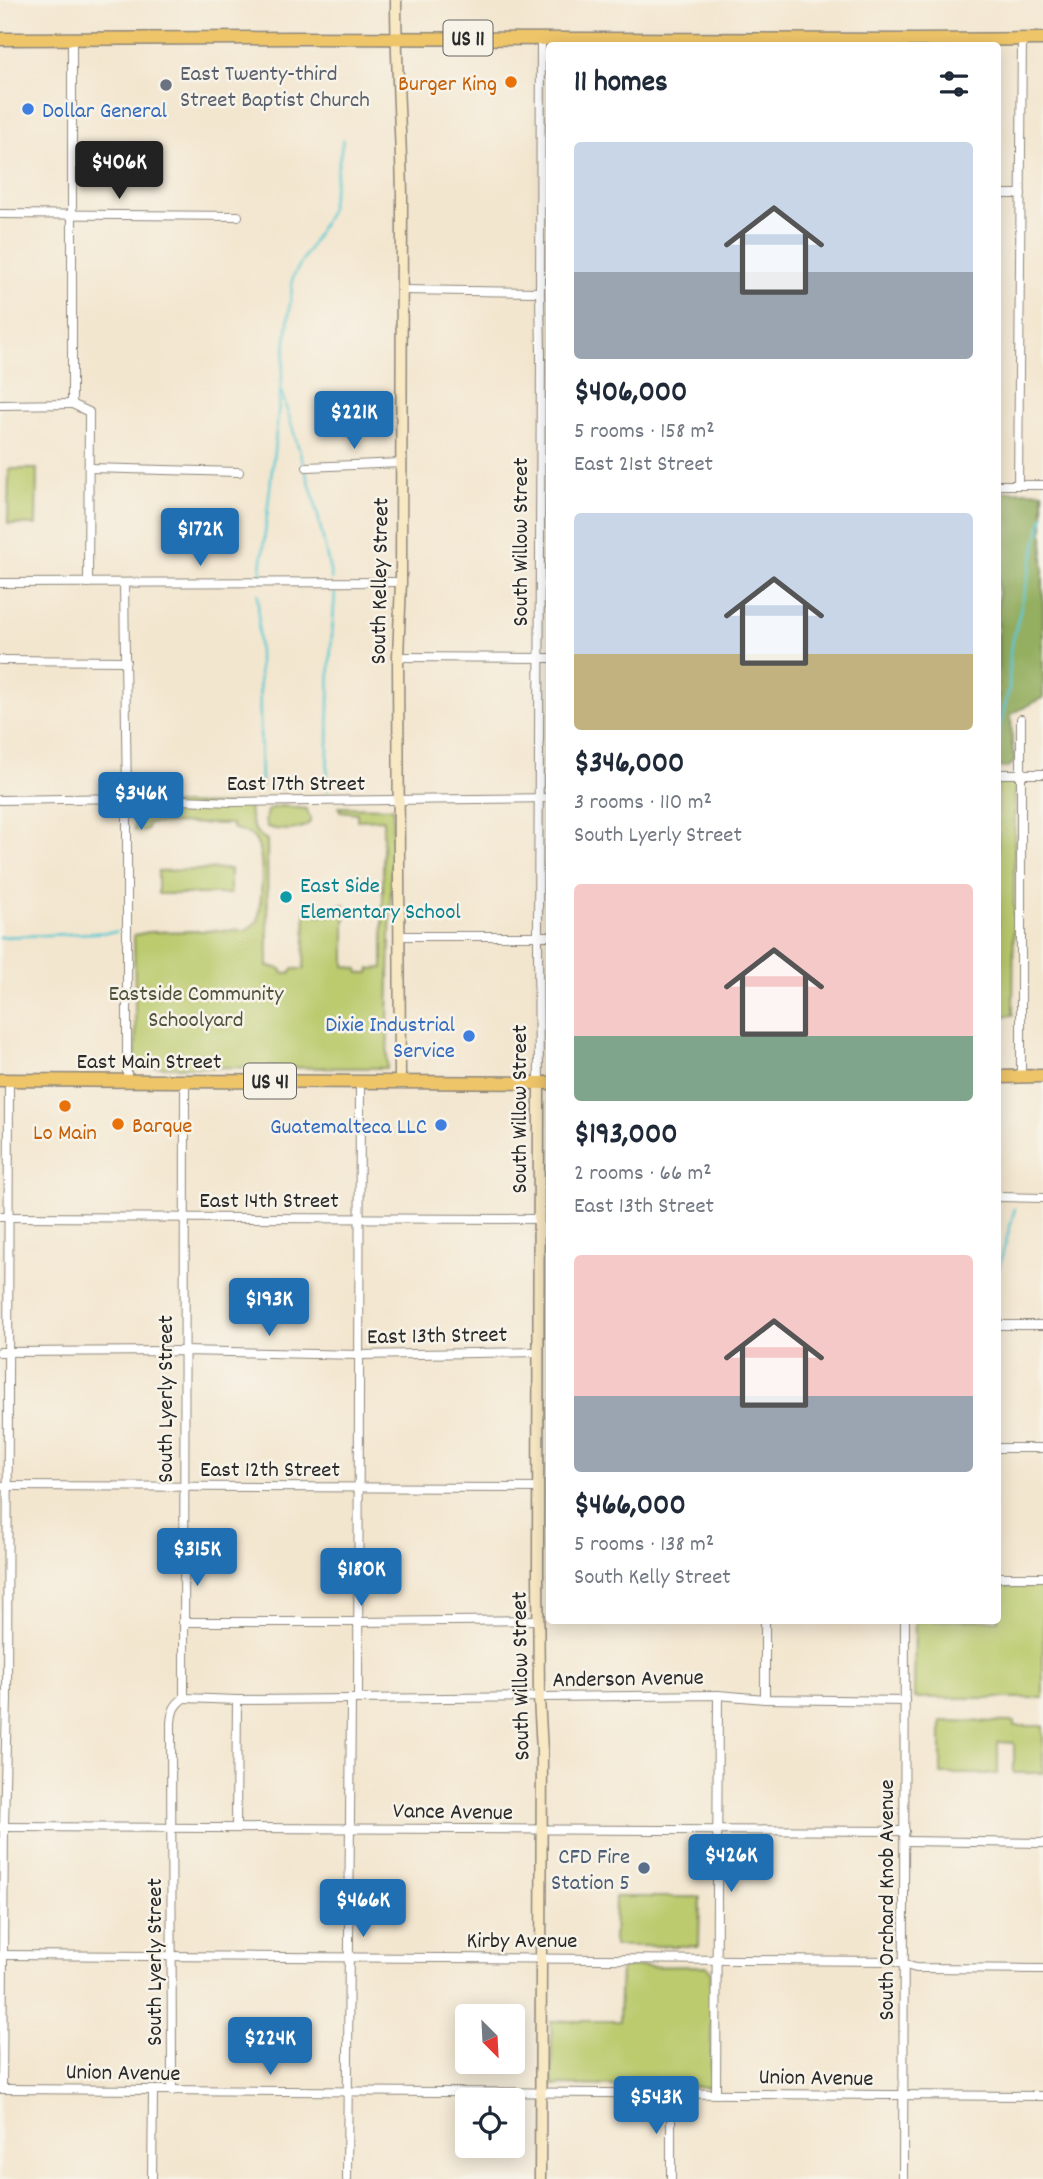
<!DOCTYPE html>
<html lang="en">
<head>
<meta charset="utf-8">
<style>
  :root { --surface:#fff; --page:#f6f6f7; --text:#1f2937; --muted:#747a83; --accent:#1f6fb2 }
  body { margin:0; font-family:Dekko,sans-serif; background:var(--page); color:var(--text); height:100vh; display:flex; flex-direction:column; font-size:26px; white-space:nowrap }
  * { box-sizing:border-box; margin:0 }
  p { font-size:23px; color:var(--muted) }
  .icon { flex:none; width:38px; height:38px; fill:none; stroke:currentColor; stroke-width:2; stroke-linecap:round; stroke-linejoin:round }
  .map { position:relative; flex:1; overflow:hidden }
  .sheet { position:absolute; left:546px; top:42px; width:455px; height:1582px; display:flex; flex-direction:column; background:var(--surface); border-radius:7px; box-shadow:0 4px 18px #0003 }
  .sheet>* { flex:none }
  .needle { width:46px; rotate:156deg }
  .tools { position:absolute; left:455px; top:2004px; display:grid; gap:14px }
  .tools a { display:grid; place-items:center; width:70px; height:70px; border-radius:7px; background:var(--surface); box-shadow:0 4px 18px #0003; font-size:35px }
  .price { position:absolute; translate:-50% -60px; padding:0 16px; border-radius:7px; background:var(--accent); color:#fff; font-size:23px; line-height:46px; filter:drop-shadow(0 2px 4px #0008) }
  .price::after { content:''; position:absolute; left:50%; top:42px; width:21px; height:16px; margin-left:-10px; background:inherit; clip-path:polygon(0 0,100% 0,50% 100%) }
  .price.current { background:#222; color:#fff }
  ul { padding:0; list-style:none }
  li { display:grid; align-content:center; gap:14px; height:371px; padding:0 28px }
  li span { display:grid; place-items:center; height:217px; border-radius:7px; color:#555 }
  li>.icon { margin-inline-start:auto }
  span .icon { width:126px; height:126px; fill:#fffc; stroke-width:1 }
  li b { font-size:30px }
  h2 { display:flex; justify-content:space-between; align-items:center; height:84px; padding:0 28px; font-size:30px }
  .map>svg:first-child { display:block }
  .green { fill:#bbcb6e; stroke:#737b4c; stroke-width:2 }
  .forest { fill:#94af61; stroke:#606d46; stroke-width:2 }
  .lines { fill:none; stroke-linecap:round; stroke-linejoin:round }
  .stream { stroke:#5cc9d2; stroke-width:2.5 }
  .street-casing { stroke:#8f887d; stroke-width:10 }
  .secondary-casing { stroke:#8f887d; stroke-width:13 }
  .primary-casing { stroke:#8f887d; stroke-width:15 }
  .street { stroke:#fff; stroke-width:8 }
  .secondary { stroke:#f8e8c3; stroke-width:10 }
  .primary { stroke:#eec569; stroke-width:12 }
  .food-dot { fill:#e8710a; stroke:#f7f3e8; stroke-width:2.5 }
  .worship-dot { fill:#6b7280; stroke:#f7f3e8; stroke-width:2.5 }
  .shop-dot { fill:#3f7fe0; stroke:#f7f3e8; stroke-width:2.5 }
  .culture-dot { fill:#0f9aa8; stroke:#f7f3e8; stroke-width:2.5 }
  .service-dot { fill:#5c6f8a; stroke:#f7f3e8; stroke-width:2.5 }
  .labels { text-anchor:middle; stroke-width:5; stroke-linejoin:round; paint-order:stroke }
  .shield { fill:#f7f3e8; stroke:#686764; stroke-width:2 }
  .shield-label { font-size:21px; font-weight:bold; fill:#2b2b2b }
  .worship-label { font-size:23px; fill:#5b616d; stroke:#f7f3e8; text-anchor:start }
  .food-label { font-size:23px; fill:#c56008; stroke:#f7f3e8; text-anchor:end }
  .shop-label { font-size:23px; fill:#366cbe; stroke:#f7f3e8; text-anchor:end }
  .street-label { font-size:23px; fill:#2b2b2b; stroke:#f7f3e8 }
  .culture-label { font-size:23px; fill:#0d838f; stroke:#f7f3e8; text-anchor:start }
  .park-label { font-size:23px; fill:#4f533c; stroke:#f7f3e8 }
  .service-label { font-size:23px; fill:#4e5e75; stroke:#f7f3e8; text-anchor:end }
</style>
</head>
<body>
<div class="map">
<svg width="1043" height="2179" viewBox="0 0 1043 2179">
  <rect width="100%" height="100%" fill="#f7f3e8"/>
  <filter id="ink" filterUnits="userSpaceOnUse"><feTurbulence type="fractalNoise" baseFrequency=".0143" numOctaves="2"/><feDisplacementMap in="SourceGraphic" scale="14" xChannelSelector="R" yChannelSelector="G"/><feConvolveMatrix kernelMatrix="1 2 1 2 8 2 1 2 1" color-interpolation-filters="sRGB"/></filter>
  <filter id="wash" filterUnits="userSpaceOnUse"><feTurbulence type="fractalNoise" baseFrequency=".00686" numOctaves="4" result="noise"/><feDisplacementMap in="SourceGraphic" scale="28" xChannelSelector="R" yChannelSelector="G"/><feGaussianBlur stdDeviation="1.57" result="paint"/><feColorMatrix in="noise" values="0 0 0 0 0 0 0 0 0 0 0 0 0 0 0 0 0 1.4 0 .05"/><feComposite in="paint" operator="in"/></filter>
  <g filter="url(#wash)">
    <rect width="100%" height="100%" fill="#f3e6cf"/>
    <g class="green">
      <polygon points="9,469 37,469 36,525 8,524"/>
      <polygon points="998,780 1015,780 1013,1015 998,1016"/>
      <path d="M 144,804 L 249,805 C 250,821 251,832 267,840 L 268,966 L 281,969 L 283,973 L 291,973 L 293,969 L 304,969 L 306,906 L 312,910 L 319,910 L 319,916 L 334,915 L 335,910 L 339,909 L 339,905 L 345,904 L 345,966 L 358,969 L 359,973 L 369,973 L 370,969 L 383,968 L 383,819 L 357,820 L 357,813 L 340,811 L 339,807 L 393,808 L 387,1068 L 144,1067 L 136,1064 L 134,935 L 149,932 L 247,930 L 258,921 C 261,902 267,852 253,837 C 248,832 240,831 232,828 L 232,824 L 148,823 L 147,829 L 143,831 L 134,830 L 135,809 Z"/>
      <path d="M 282,806 L 306,809 L 310,817 L 310,822 C 301,832 279,831 267,827 L 265,820 L 267,811 L 272,808 Z"/>
      <polygon points="230,869 230,894 158,894 158,871"/>
      <polygon points="998,1587 1043,1587 1043,1698 914,1698 915,1621 998,1620"/>
      <polygon points="941,1721 1014,1722 1014,1726 1043,1726 1043,1773 1014,1773 1014,1743 998,1742 998,1774 941,1774"/>
      <polygon points="615,1897 700,1897 699,1946 614,1946"/>
      <polygon points="707,1966 711,1972 711,2085 709,2087 552,2085 551,2021 619,2021 621,1967"/>
    </g>
    <polygon class="forest" points="1028,491 1043,492 1043,698 1011,714 1012,744 1015,761 1008,768 998,767 998,492"/>
    <g class="lines">
      <g class="stream">
        <polyline points="281,391 314,498 332,580"/>
        <polyline points="260,579 293,277 329,213 343,140"/>
        <polyline points="258,594 261,787"/>
        <polyline points="998,736 1009,688 1010,652 1043,516"/>
        <polyline points="327,790 330,662 335,593"/>
        <polyline points="0,937 116,932"/>
        <polyline points="998,1271 1015,1208"/>
      </g>
    </g>
  </g>
  <g filter="url(#ink)">
    <g class="lines">
      <g class="street-casing">
        <g id="street">
          <polyline points="72,39 72,404 89,412 88,583"/>
          <polyline points="998,194 1021,194"/>
          <polyline points="0,214 238,216"/>
          <polyline points="402,290 540,292"/>
          <polyline points="0,405 72,404"/>
          <polyline points="307,467 401,463"/>
          <polyline points="90,468 239,472"/>
          <polyline points="998,485 1043,485"/>
          <polyline points="1018,485 1022,39"/>
          <polyline points="0,583 401,582"/>
          <polyline points="124,583 127,798 127,1081"/>
          <polyline points="398,657 550,658"/>
          <polyline points="0,660 126,661"/>
          <polyline points="1021,719 1021,1076"/>
          <polyline points="998,774 1043,774"/>
          <polyline points="0,800 127,798 233,802 550,798"/>
          <polyline points="399,936 550,936"/>
          <polyline points="539,1083 538,936 541,354 540,292 541,39"/>
          <polyline points="998,1197 1043,1198"/>
          <polyline points="0,1217 539,1219"/>
          <polyline points="998,1325 1043,1325"/>
          <polyline points="0,1352 183,1351 359,1355 538,1352"/>
          <polyline points="998,1448 1043,1448"/>
          <polyline points="0,1486 539,1488"/>
          <polyline points="998,1577 1043,1577"/>
          <polyline points="183,1622 358,1622 539,1620"/>
          <polyline points="184,1698 237,1700 351,1699 718,1695 765,1699 905,1701"/>
          <polyline points="358,1698 360,1082"/>
          <polyline points="765,1699 765,1620"/>
          <polyline points="1,1827 905,1831"/>
          <polyline points="236,1828 237,1700"/>
          <polyline points="905,1841 1043,1843"/>
          <polyline points="0,1955 892,1961 916,1968 1043,1969"/>
          <polyline points="0,2089 1043,2096"/>
          <polyline points="2,2089 4,1827 7,1700 9,1080"/>
          <path d="M 172,2091 L 171,1723 C 172,1711 174,1705 184,1698 L 185,1081"/>
          <polyline points="716,2094 718,1695"/>
          <polyline points="152,2179 153,2091"/>
          <polyline points="347,2179 351,1699"/>
          <polyline points="671,2179 671,2094"/>
          <polyline points="903,2179 905,1620"/>
        </g>
      </g>
      <g class="secondary-casing">
        <g id="secondary">
          <path d="M 396,0 C 396,65 401,131 402,196 L 401,582 L 398,657 L 400,1082"/>
          <polyline points="539,1083 538,1572 539,1698 542,1751 540,2179"/>
        </g>
      </g>
      <g class="primary-casing">
        <g id="primary">
          <polyline points="0,39 298,38 916,40 1043,39"/>
          <polyline points="998,1077 1043,1076"/>
          <polyline points="0,1080 550,1083"/>
        </g>
      </g>
      <use href="#street" class="street"/>
      <use href="#secondary" class="secondary"/>
      <use href="#primary" class="primary"/>
    </g>
  </g>
  <g class="food-dot">
    <circle cx="511" cy="82" r="7"/>
    <circle cx="65" cy="1106" r="7"/>
    <circle cx="118" cy="1124" r="7"/>
  </g>
  <circle class="worship-dot" cx="166" cy="85" r="7"/>
  <g class="shop-dot">
    <circle cx="28" cy="109" r="7"/>
    <circle cx="469" cy="1036" r="7"/>
    <circle cx="441" cy="1125" r="7"/>
  </g>
  <circle class="culture-dot" cx="286" cy="897" r="7"/>
  <circle class="service-dot" cx="644" cy="1868" r="7"/>
  <g class="labels">
    <g class="shield">
      <rect x="443.5" y="20.5" width="49" height="35" rx="5"/>
      <rect x="244" y="1063.5" width="52" height="35" rx="5"/>
    </g>
    <g class="shield-label">
      <text x="468" y="45">US 11</text>
      <text x="270" y="1088">US 41</text>
    </g>
    <g class="worship-label">
      <text x="180" y="80">East Twenty-third<tspan x="180" dy="26">Street Baptist Church</tspan></text>
    </g>
    <g class="food-label">
      <text x="497" y="90">Burger King</text>
      <text x="132" y="1132" text-anchor="start">Barque</text>
      <text x="65" y="1139" text-anchor="middle">Lo Main</text>
    </g>
    <g class="shop-label">
      <text x="42" y="117" text-anchor="start">Dollar General</text>
      <text x="455" y="1031">Dixie Industrial<tspan x="455" dy="26">Service</tspan></text>
      <text x="427" y="1133">Guatemalteca LLC</text>
    </g>
    <g class="street-label">
      <text transform="translate(519 542) rotate(-90)" y="8">South Willow Street</text>
      <text transform="translate(378 581) rotate(-89)" y="8">South Kelley Street</text>
      <text x="296" y="790">East 17th Street</text>
      <text x="149" y="1068">East Main Street</text>
      <text transform="translate(518 1109) rotate(-90)" y="8">South Willow Street</text>
      <text x="269" y="1207">East 14th Street</text>
      <text transform="translate(437 1334) rotate(-1)" y="8">East 13th Street</text>
      <text transform="translate(164 1399) rotate(-90)" y="8">South Lyerly Street</text>
      <text x="270" y="1476">East 12th Street</text>
      <text transform="translate(519 1676) rotate(-91)" y="8">South Willow Street</text>
      <text transform="translate(628 1677) rotate(-1)" y="8">Anderson Avenue</text>
      <text transform="translate(453 1810) rotate(1)" y="8">Vance Avenue</text>
      <text transform="translate(885 1900) rotate(-90)" y="8">South Orchard Knob Avenue</text>
      <text x="522" y="1947">Kirby Avenue</text>
      <text transform="translate(153 1962) rotate(-90)" y="8">South Lyerly Street</text>
      <text transform="translate(123 2071) rotate(1)" y="8">Union Avenue</text>
      <text transform="translate(816 2076) rotate(1)" y="8">Union Avenue</text>
    </g>
    <g class="culture-label">
      <text x="300" y="892">East Side<tspan x="300" dy="26">Elementary School</tspan></text>
    </g>
    <g class="park-label">
      <text x="196" y="1000">Eastside Community<tspan x="196" dy="26">Schoolyard</tspan></text>
    </g>
    <g class="service-label">
      <text x="630" y="1863">CFD Fire<tspan x="630" dy="26">Station 5</tspan></text>
    </g>
  </g>
</svg>
<div class="tools">
<a><svg class="needle" viewBox="-14 -14 28 28"><path d="M0-13l5 13h-10z" fill="#e53935"/><path d="M0 13l5-13h-10z" fill="#747a83"/></svg></a>
<a><svg class="icon" aria-label="locate" viewBox="0 0 24 24"><circle cx="12" cy="12" r="6"/><path d="M12 2v4M12 18v4M2 12h4M18 12h4"/></svg></a>
</div>
<b class="price current" style="left:119px;top:201px">$406K</b>
<b class="price" style="left:354px;top:451px">$221K</b>
<b class="price" style="left:200px;top:568px">$172K</b>
<b class="price" style="left:141px;top:832px">$346K</b>
<b class="price" style="left:269px;top:1338px">$193K</b>
<b class="price" style="left:197px;top:1588px">$315K</b>
<b class="price" style="left:361px;top:1608px">$180K</b>
<b class="price" style="left:731px;top:1894px">$426K</b>
<b class="price" style="left:363px;top:1939px">$466K</b>
<b class="price" style="left:270px;top:2077px">$224K</b>
<b class="price" style="left:656px;top:2136px">$543K</b>
<section class="sheet">
<h2>11 homes<svg class="icon" aria-label="filters" viewBox="0 0 24 24"><path d="M4 7h16M4 17h16"/><circle cx="9" cy="7" r="2"/><circle cx="15" cy="17" r="2"/></svg></h2>
<ul>
<li><span style="background:linear-gradient(#c9d6e8 60%,#9aa5b1 0)"><svg class="icon" aria-label="home" viewBox="0 0 24 24"><path d="M3 11l9-7 9 7M6 9v11h12V9"/></svg></span><div><b>$406,000</b><p>5 rooms · 158 m²</p><p>East 21st Street</p></div></li>
<li><span style="background:linear-gradient(#c9d6e8 65%,#c2b280 0)"><svg class="icon" aria-label="home" viewBox="0 0 24 24"><path d="M3 11l9-7 9 7M6 9v11h12V9"/></svg></span><div><b>$346,000</b><p>3 rooms · 110 m²</p><p>South Lyerly Street</p></div></li>
<li><span style="background:linear-gradient(#f6c9c9 70%,#7fa58c 0)"><svg class="icon" aria-label="home" viewBox="0 0 24 24"><path d="M3 11l9-7 9 7M6 9v11h12V9"/></svg></span><div><b>$193,000</b><p>2 rooms · 66 m²</p><p>East 13th Street</p></div></li>
<li><span style="background:linear-gradient(#f6c9c9 65%,#9aa5b1 0)"><svg class="icon" aria-label="home" viewBox="0 0 24 24"><path d="M3 11l9-7 9 7M6 9v11h12V9"/></svg></span><div><b>$466,000</b><p>5 rooms · 138 m²</p><p>South Kelly Street</p></div></li>
</ul>
</section>
</div>
</body>
</html>
